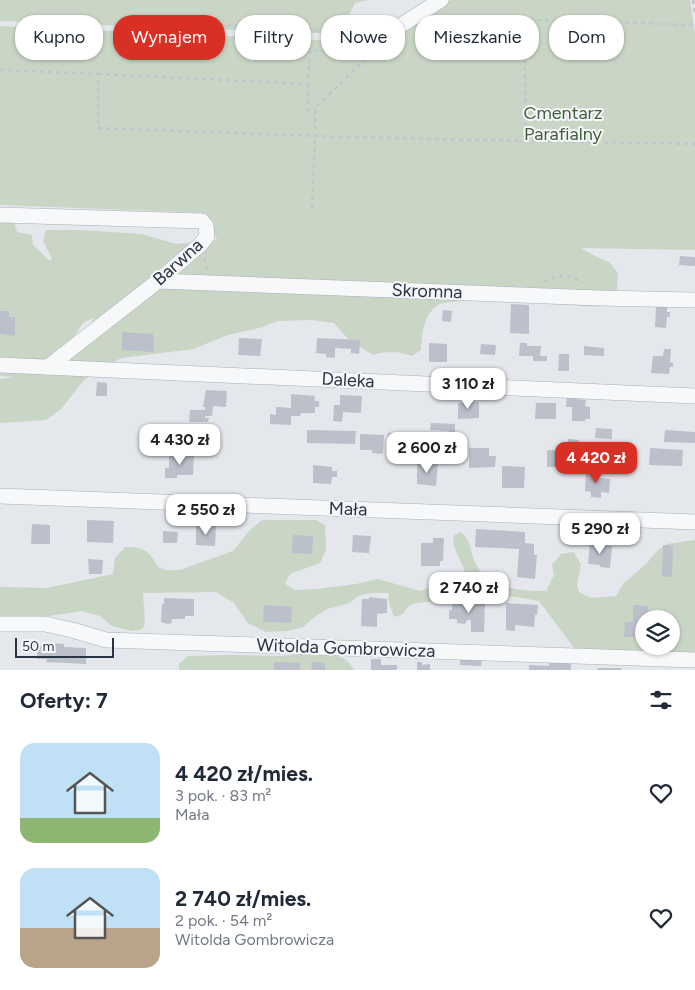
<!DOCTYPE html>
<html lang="pl">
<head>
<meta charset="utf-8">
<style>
  :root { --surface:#fff; --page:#f2f2f3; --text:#1f2937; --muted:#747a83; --accent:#d93025 }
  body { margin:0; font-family:Figtree,sans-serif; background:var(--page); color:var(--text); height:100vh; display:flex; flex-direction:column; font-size:19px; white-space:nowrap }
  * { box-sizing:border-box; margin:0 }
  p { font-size:16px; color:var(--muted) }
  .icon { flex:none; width:28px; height:28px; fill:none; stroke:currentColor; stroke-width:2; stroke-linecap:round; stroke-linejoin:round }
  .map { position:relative; height:670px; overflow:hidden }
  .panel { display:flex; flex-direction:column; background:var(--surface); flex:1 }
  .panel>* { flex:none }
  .top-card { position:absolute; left:15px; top:15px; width:665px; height:45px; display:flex; gap:10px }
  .tools { position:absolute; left:635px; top:610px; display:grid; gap:10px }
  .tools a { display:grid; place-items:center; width:45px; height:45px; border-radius:50%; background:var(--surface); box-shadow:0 1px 4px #0004; font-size:25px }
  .scale { position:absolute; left:15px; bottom:12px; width:99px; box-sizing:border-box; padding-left:5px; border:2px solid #2b3445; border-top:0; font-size:14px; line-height:18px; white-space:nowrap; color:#2b3445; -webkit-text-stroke:4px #f4f6f9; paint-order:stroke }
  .price { position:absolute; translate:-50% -42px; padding:0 11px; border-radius:10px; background:#fff; color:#222; font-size:16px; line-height:32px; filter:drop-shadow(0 1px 2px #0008) }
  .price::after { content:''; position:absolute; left:50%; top:30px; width:15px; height:11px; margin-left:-8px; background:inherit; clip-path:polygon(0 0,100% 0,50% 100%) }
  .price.current { background:var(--accent); color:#fff }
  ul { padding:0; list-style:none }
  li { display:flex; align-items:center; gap:15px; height:125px; padding:0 20px }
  li span { display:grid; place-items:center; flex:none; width:140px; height:100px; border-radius:15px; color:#555 }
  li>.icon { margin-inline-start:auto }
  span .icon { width:60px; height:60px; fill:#fffc; stroke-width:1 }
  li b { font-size:21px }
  h2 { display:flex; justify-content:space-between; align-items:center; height:60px; padding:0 20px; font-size:21px }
  .pill { padding:0 18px; border-radius:20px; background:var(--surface); box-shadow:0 1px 4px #0004; font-size:18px; line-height:45px }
  .pill.current { background:var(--accent); color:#fff }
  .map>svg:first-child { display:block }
  .green { fill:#c9d6c5; fill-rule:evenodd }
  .building { fill:#bbc0ca }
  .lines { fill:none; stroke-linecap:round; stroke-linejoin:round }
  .minor-casing { stroke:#a9aeb7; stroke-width:16 }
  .path { stroke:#c2c5cb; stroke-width:2.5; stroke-dasharray:4 4; stroke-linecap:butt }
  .minor { stroke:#f7f8fa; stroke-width:15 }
  .labels { text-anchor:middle; stroke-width:4; stroke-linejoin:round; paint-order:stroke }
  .park-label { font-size:18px; fill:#3f6138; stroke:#f4f6f9 }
  .street-label { font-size:18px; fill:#2b3445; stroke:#f4f6f9 }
</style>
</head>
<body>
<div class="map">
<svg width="695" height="670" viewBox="0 0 695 670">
  <rect width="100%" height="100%" fill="#e4e7ec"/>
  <g class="green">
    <polygon points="0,0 368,0 355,3 340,34 0,21"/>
    <path d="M 451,0 L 690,0 L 695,34 L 695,250 L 581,248 L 595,256 L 609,262 L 618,273 L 617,290 L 599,307 C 576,305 452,295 438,305 C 423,315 422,334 421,350 L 412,356 C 398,351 388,351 373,355 L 349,340 L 334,323 L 311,320 L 278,321 L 259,328 L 228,335 L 193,349 L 121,358 L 84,380 L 61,409 L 46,420 L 0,423 L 0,379 L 15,377 L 0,376 L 0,221 L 14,221 L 17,232 L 32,235 L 33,245 L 50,261 L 52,259 L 43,241 L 46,230 L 81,230 L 142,234 L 176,244 L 217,240 L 206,213 L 0,205 L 0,26 L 388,43 ZM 94,318 L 87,332 L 69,343 L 84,322 Z"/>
    <path d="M 262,520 L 316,520 L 325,525 L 326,550 L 320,563 L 290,574 L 285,584 L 295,590 L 316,589 L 356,584 L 378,579 L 420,591 L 466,574 L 454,546 L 453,536 L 460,532 C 472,540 469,550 475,562 C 487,589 521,591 546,591 L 554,575 L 552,565 L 561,554 L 574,552 L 581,565 L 577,585 L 579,592 L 591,598 L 616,596 L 623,584 L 647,563 L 657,551 L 667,544 L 695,540 L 695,653 L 630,652 L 574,648 L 539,601 C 515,597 491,592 466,593 C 456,594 446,599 436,601 C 423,604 410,599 403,614 L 394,617 L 388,599 L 389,593 L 370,593 L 358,596 L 350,603 L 327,609 L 313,618 L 303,627 L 288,631 L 266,632 L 248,623 L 234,603 L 216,592 L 143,593 C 143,606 147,617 143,629 L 132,631 L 112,626 L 100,616 L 82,611 L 23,620 L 0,631 L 0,587 L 47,588 L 113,574 L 115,558 L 125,547 C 144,547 149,550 158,567 L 165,570 L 180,570 L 233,551 L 250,530 ZM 644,619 L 671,619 L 671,646 L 644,646 Z"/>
    <path d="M 307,654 C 325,654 344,651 354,670 L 179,670 L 179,664 L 188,656 L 227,655 L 280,656 Z"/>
  </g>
  <g class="building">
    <polygon points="680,256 695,257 695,266 679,265"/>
    <polygon points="511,304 529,305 529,334 510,333"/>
    <polygon points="656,306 667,306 667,312 670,312 670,317 667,317 666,328 655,327"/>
    <polygon points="443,310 452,311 451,322 442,321"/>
    <polygon points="0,311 9,311 9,317 15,317 15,336 0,334"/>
    <polygon points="122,332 153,334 154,346 153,352 122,350"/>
    <polygon points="239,338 262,339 260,356 238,355"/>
    <polygon points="317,338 360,340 359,354 351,353 351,349 335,348 335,358 326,357 326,354 316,353"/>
    <polygon points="429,343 447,344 447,362 429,362"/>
    <polygon points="520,343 527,343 527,346 541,346 540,356 547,356 547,361 533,361 533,356 519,356"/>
    <polygon points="481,344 496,345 495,355 480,354"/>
    <polygon points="584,346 604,348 604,356 584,355"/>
    <polygon points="664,349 671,349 670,362 673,363 673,367 670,367 669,374 651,373 653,356 663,356"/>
    <polygon points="559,354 569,354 569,371 558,371"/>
    <polygon points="97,382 107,383 107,396 96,396"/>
    <polygon points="206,390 227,391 226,407 213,406 212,416 205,416 205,418 209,418 208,422 189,422 190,410 205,410 205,407 203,407"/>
    <polygon points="291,394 315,396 314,401 319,401 319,407 315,407 315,413 301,413 300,416 291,416 291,425 270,424 270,414 276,415 276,407 291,408"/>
    <polygon points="340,395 362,396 361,413 343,412 342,422 333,421 334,405 340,405"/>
    <polygon points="567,396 577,396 576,399 586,400 585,406 590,407 590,419 585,419 585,421 572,421 572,407 566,407"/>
    <polygon points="479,402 479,418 458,419 458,403"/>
    <polygon points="536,403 556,403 556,419 535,419"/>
    <polygon points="431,423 455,424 455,433 449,433 449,431 430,430"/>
    <polygon points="596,428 612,429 612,439 595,438"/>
    <polygon points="307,430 356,431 355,444 307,443"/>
    <polygon points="665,430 695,432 695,443 664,442"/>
    <polygon points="388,433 411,433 410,446 401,446 401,440 390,440 390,446 388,446"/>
    <polygon points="360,434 384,435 383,454 372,453 372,450 360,450"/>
    <polygon points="568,439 579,440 578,469 571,469 572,448 568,448"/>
    <polygon points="469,448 489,448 489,456 496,456 495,467 469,468"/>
    <polygon points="650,448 683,450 682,466 649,465"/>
    <polygon points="547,450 568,451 568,463 561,463 561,467 547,467"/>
    <polygon points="169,454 194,455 193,475 177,475 177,478 165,478 165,468 169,468"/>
    <polygon points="417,462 438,463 436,486 417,484"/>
    <polygon points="313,465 332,467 332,471 337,471 337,477 332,477 331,484 313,483"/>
    <polygon points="502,466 525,467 524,488 502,488"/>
    <polygon points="586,471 598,471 597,478 610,479 609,493 601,492 601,498 591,497 591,492 585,491"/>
    <polygon points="87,520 114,521 113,543 87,542"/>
    <polygon points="32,524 50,525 50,544 31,544"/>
    <polygon points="196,526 216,526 215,546 196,545"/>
    <polygon points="476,529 525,532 525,543 534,544 534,555 537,555 535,579 517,577 519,549 475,547"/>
    <polygon points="163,531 178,532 177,543 163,543"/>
    <polygon points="293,535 313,536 312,554 292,553"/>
    <polygon points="353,535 371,536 369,553 352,552"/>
    <polygon points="433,538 444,538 443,561 440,561 440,566 421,566 421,543 433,543"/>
    <polygon points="590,542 603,543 603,545 612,546 610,568 600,567 600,565 588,564"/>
    <polygon points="663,545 673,546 672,577 662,576"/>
    <polygon points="88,559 103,560 102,574 89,574"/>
    <polygon points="369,597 387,599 387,613 377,614 377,627 361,626 362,599 369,599"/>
    <polygon points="164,598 194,599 194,616 185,616 185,619 172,619 172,623 168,624 161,622 162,604 164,604"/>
    <polygon points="453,600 485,601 484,632 471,632 471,620 467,620 465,624 457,623 457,619 449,619 449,610 452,610"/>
    <polygon points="506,603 538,605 537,615 535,615 534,627 515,625 515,631 506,630"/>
    <polygon points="264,605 292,607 291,623 263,622"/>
    <polygon points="633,605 648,606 648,619 644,619 644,637 624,637 625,622 633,622"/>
    <polygon points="47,643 64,644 64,647 86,648 86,664 46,662 47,659 37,659 37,646 47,646"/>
    <polygon points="460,658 482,659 481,666 460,665"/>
    <polygon points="371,659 381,659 381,665 397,665 397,670 371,670"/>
    <polygon points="549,659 571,660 571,670 529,670 529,665 549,666"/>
    <polygon points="274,662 300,663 300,670 274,670"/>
    <polygon points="313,662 325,663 325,670 311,670"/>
    <polygon points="417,662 422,662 422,665 430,664 430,670 417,670"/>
    <polygon points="598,668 621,668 621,670 597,670"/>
  </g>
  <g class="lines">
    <g class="minor-casing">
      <g id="minor">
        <polyline points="387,34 441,0"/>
        <polyline points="0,215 202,221 206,226 207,236 201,244 158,281 48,367"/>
        <polyline points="158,281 598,298 695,300"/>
        <polyline points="0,365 695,396"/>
        <polyline points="0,496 695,522"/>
        <polyline points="0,624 45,624 72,630 106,640 695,660"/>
      </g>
    </g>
    <g class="path">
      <polyline points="693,0 695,13"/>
      <polyline points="441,17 695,25"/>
      <polyline points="524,19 526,141 695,144"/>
      <polyline points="123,20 373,33"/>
      <polyline points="0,70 98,74 98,128 315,136 315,108 370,55 371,47"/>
      <polyline points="98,74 308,84 310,51 380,47"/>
      <polyline points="308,84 308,110 315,108"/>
      <polyline points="312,208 315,136 526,141"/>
      <polyline points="204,258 208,269"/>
      <path d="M 544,282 C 558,275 570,273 583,283"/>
    </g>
    <use href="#minor" class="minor"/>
  </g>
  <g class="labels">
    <g class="park-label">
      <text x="563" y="119">Cmentarz<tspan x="563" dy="21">Parafialny</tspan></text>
    </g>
    <g class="street-label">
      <text transform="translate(178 262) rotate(-42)" y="6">Barwna</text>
      <text transform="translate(427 291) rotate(2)" y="6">Skromna</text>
      <text transform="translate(348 380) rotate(3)" y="6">Daleka</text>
      <text transform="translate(348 509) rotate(2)" y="6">Mała</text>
      <text transform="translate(346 648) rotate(2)" y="6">Witolda Gombrowicza</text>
    </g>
  </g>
</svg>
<div class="tools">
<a><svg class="icon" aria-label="layers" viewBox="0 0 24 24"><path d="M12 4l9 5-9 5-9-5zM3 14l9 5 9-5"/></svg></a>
</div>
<div class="scale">50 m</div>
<b class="price" style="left:468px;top:410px">3 110 zł</b>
<b class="price" style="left:180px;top:466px">4 430 zł</b>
<b class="price" style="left:427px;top:474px">2 600 zł</b>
<b class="price current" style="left:596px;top:484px">4 420 zł</b>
<b class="price" style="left:206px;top:536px">2 550 zł</b>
<b class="price" style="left:600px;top:555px">5 290 zł</b>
<b class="price" style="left:469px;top:614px">2 740 zł</b>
<div class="top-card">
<a class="pill">Kupno</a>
<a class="pill current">Wynajem</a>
<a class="pill">Filtry</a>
<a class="pill">Nowe</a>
<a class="pill">Mieszkanie</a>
<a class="pill">Dom</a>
</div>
</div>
<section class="panel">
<h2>Oferty: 7<svg class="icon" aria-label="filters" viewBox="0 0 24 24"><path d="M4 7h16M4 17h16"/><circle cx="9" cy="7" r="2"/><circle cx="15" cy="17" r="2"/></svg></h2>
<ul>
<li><span style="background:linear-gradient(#bfe0f5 75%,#8fb573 0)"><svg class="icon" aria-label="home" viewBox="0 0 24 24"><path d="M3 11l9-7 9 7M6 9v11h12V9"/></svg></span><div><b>4 420 zł/mies.</b><p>3 pok. · 83 m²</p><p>Mała</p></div><svg class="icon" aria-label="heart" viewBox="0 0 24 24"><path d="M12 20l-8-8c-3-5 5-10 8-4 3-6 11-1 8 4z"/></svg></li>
<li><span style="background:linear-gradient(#bfe0f5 60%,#b9a48a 0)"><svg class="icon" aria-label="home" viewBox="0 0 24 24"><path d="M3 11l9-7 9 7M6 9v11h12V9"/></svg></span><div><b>2 740 zł/mies.</b><p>2 pok. · 54 m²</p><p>Witolda Gombrowicza</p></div><svg class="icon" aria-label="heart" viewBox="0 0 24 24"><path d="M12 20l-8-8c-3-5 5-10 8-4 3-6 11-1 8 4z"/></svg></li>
</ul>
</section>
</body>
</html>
